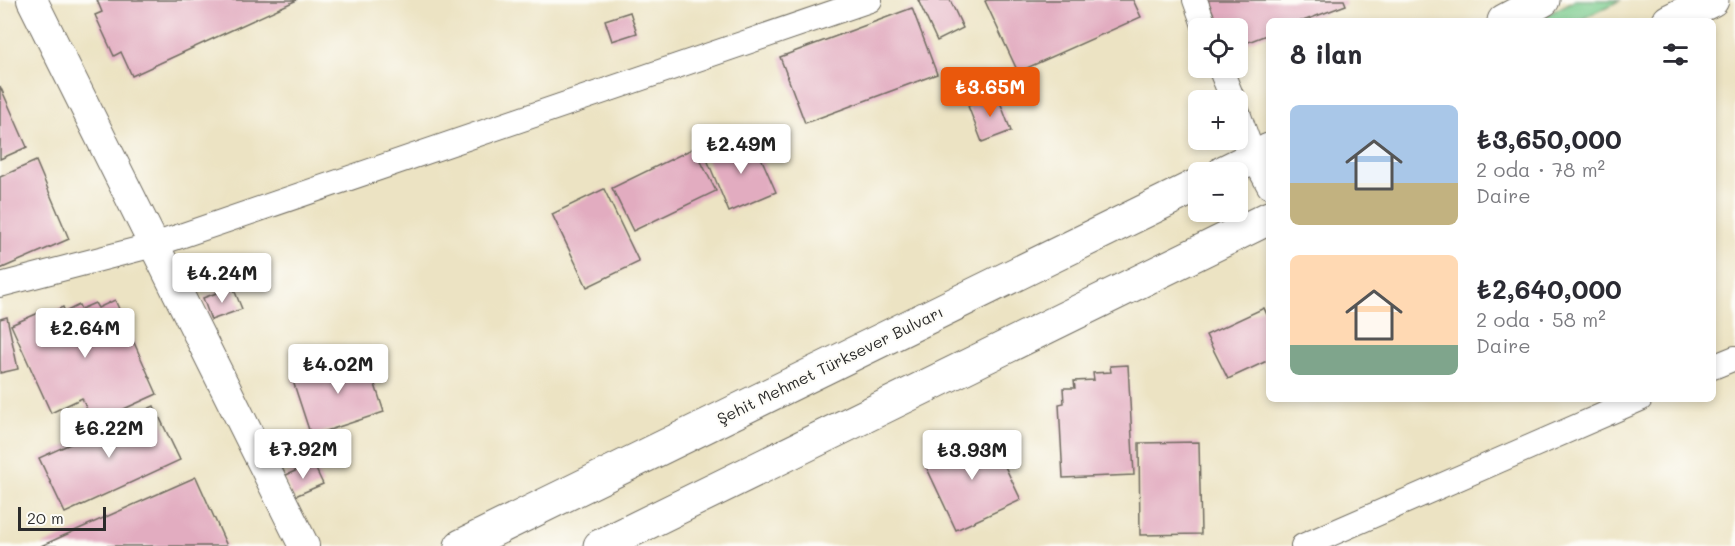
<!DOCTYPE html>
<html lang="tr">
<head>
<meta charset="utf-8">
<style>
  :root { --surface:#fff; --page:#f2f2f3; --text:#2b2b33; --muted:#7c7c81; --accent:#ea580c }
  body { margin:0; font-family:Mali,sans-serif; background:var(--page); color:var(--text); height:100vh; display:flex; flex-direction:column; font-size:22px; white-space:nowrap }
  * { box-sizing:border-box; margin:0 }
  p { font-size:20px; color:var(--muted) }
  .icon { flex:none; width:33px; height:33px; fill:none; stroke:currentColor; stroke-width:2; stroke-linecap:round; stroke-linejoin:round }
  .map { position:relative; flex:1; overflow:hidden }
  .side { position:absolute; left:1266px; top:18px; width:450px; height:384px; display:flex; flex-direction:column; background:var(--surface); border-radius:9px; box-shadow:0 3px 9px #0003 }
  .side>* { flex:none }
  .controls { position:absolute; left:1188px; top:18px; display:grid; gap:12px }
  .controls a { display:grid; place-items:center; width:60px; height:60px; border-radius:9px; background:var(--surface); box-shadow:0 3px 9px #0003; font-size:30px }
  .scale { position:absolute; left:18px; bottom:15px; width:88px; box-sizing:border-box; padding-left:6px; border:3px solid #2b2b2b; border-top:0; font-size:16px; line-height:21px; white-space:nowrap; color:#2b2b2b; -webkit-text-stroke:4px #fdfcf7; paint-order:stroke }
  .price { position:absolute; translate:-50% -51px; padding:0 14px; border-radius:6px; background:#fff; color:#222; font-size:20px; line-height:39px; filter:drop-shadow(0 2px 3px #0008) }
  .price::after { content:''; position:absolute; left:50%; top:36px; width:18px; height:14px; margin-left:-9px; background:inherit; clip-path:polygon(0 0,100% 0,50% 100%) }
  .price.current { background:var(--accent); color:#fff }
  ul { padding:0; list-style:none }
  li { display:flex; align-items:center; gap:18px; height:150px; padding:0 24px }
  li span { display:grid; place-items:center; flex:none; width:168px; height:120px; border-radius:9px; color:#555 }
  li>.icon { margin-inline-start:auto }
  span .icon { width:72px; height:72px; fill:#fffc; stroke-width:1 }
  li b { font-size:26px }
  h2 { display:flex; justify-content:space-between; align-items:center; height:72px; padding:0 24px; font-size:26px }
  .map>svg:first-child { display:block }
  .green { fill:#7bcc8e; stroke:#537c5c; stroke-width:1.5 }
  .building { fill:#e2acc0 }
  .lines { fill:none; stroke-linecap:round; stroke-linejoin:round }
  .minor-casing { stroke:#6f6b60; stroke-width:26 }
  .tertiary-casing { stroke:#6f6b60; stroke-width:32 }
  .trunk-casing { stroke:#6f6b60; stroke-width:35 }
  .minor { stroke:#fff; stroke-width:24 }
  .tertiary { stroke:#fff; stroke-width:30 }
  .trunk { stroke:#fff; stroke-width:33 }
  .labels { text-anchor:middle; stroke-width:4.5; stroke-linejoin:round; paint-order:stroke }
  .street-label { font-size:16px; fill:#2b2b2b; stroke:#fdfcf7 }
</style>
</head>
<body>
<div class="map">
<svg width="1735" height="546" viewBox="0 0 1735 546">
  <rect width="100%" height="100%" fill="#fdfcf7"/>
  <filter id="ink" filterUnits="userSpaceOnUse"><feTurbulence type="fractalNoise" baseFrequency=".0167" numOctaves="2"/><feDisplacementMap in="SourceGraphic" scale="12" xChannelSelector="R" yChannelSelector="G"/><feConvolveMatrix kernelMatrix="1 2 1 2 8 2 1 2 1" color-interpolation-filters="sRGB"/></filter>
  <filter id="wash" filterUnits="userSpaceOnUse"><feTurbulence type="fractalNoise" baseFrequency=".008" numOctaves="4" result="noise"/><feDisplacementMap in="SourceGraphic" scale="24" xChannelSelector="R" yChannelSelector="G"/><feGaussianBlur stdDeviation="1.35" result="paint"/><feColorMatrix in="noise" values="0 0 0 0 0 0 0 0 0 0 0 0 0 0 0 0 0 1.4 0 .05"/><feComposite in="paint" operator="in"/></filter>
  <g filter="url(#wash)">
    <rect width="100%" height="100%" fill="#ece3c3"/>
    <polygon class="green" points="1575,0 1621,0 1578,21 1535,21"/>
    <g id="blocks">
      <g class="building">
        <polygon points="97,0 297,0 132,76 121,52 114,56 95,15 102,12"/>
        <polygon points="918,0 950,0 963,28 937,41"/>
        <polygon points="987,0 1133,0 1141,17 1018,72 985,1"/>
        <polygon points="1208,0 1344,0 1346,5 1303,21 1269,21 1269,34 1238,46 1238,28 1219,28"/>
        <polygon points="912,8 937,74 805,123 780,57"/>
        <polygon points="630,12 637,33 612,41 605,20"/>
        <polygon points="0,86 27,147 0,159"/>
        <polygon points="997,94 1011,131 982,142 968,106"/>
        <polygon points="752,137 776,192 729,212 706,157"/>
        <polygon points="694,148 716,191 633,231 612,188"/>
        <polygon points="36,161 69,239 0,269 0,177"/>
        <polygon points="604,189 639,262 587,287 552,214"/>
        <polygon points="233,287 242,309 211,320 203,298"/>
        <polygon points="115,300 157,394 93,423 82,398 51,413 11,325 43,311 45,315 63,307 65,312 79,305 81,309 95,303 98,308"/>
        <polygon points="1264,308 1269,319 1269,360 1228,379 1206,335"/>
        <polygon points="7,317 18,369 0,373 0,319"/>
        <polygon points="365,354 384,412 311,436 292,378"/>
        <polygon points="1128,365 1134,475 1063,478 1059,404 1064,403 1063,388 1075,388 1074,381 1094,380 1093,373 1111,372 1110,366"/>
        <polygon points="154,406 180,460 65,513 39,458"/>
        <polygon points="989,433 1021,500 956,530 924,462"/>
        <polygon points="1199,442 1201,534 1140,535 1139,443"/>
        <polygon points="313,463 323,484 293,497 284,476"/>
        <polygon points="196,477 227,546 41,546 63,536"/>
      </g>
    </g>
  </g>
  <g filter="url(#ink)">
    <use href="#blocks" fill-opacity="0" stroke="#6f6b60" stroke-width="1.5"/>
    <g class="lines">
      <g class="minor-casing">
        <g id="minor">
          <polyline points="1195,0 1205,28"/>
          <polyline points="1220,68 1233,100"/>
          <polyline points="1238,113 1254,158 1269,186"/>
          <polyline points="0,285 154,245 870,0"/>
          <polyline points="1713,367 1735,358"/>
          <polyline points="1303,546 1640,399"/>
        </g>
      </g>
      <g class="tertiary-casing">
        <polyline id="tertiary" points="32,0 304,546"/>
      </g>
      <g class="trunk-casing">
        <g id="trunk">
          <polyline points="1504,21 1543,0"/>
          <polyline points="1669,21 1712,0"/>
          <polyline points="1224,172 1269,150"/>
          <polyline points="461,546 1198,185"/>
          <polyline points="600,546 1269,218"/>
        </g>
      </g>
      <use href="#minor" class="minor"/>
      <use href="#tertiary" class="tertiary"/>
      <use href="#trunk" class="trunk"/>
    </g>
  </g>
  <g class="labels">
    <g class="street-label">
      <text transform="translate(830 365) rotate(-26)" y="6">Şehit Mehmet Türksever Bulvarı</text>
    </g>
  </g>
</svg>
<div class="controls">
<a><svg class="icon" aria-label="locate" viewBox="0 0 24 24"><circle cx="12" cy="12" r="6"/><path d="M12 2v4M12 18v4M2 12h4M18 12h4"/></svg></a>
<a>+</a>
<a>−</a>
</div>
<div class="scale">20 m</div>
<b class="price current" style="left:990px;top:118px">₺3.65M</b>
<b class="price" style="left:741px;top:175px">₺2.49M</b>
<b class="price" style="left:222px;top:304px">₺4.24M</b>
<b class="price" style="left:85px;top:359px">₺2.64M</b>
<b class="price" style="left:338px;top:395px">₺4.02M</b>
<b class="price" style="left:109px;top:459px">₺6.22M</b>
<b class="price" style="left:303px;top:480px">₺7.92M</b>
<b class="price" style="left:972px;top:481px">₺3.93M</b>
<section class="side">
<h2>8 ilan<svg class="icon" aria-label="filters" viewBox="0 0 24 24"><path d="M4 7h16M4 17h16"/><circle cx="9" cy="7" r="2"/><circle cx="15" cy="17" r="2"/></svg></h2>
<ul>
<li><span style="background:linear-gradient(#a9c7e8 65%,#c2b280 0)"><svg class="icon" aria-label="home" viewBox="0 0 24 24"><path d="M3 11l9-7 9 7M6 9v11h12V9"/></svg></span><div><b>₺3,650,000</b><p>2 oda · 78 m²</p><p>Daire</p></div></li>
<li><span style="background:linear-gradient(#ffd9b3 75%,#7fa58c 0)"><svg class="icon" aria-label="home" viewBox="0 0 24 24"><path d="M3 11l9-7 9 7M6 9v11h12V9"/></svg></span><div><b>₺2,640,000</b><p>2 oda · 58 m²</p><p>Daire</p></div></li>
</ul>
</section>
</div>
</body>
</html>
